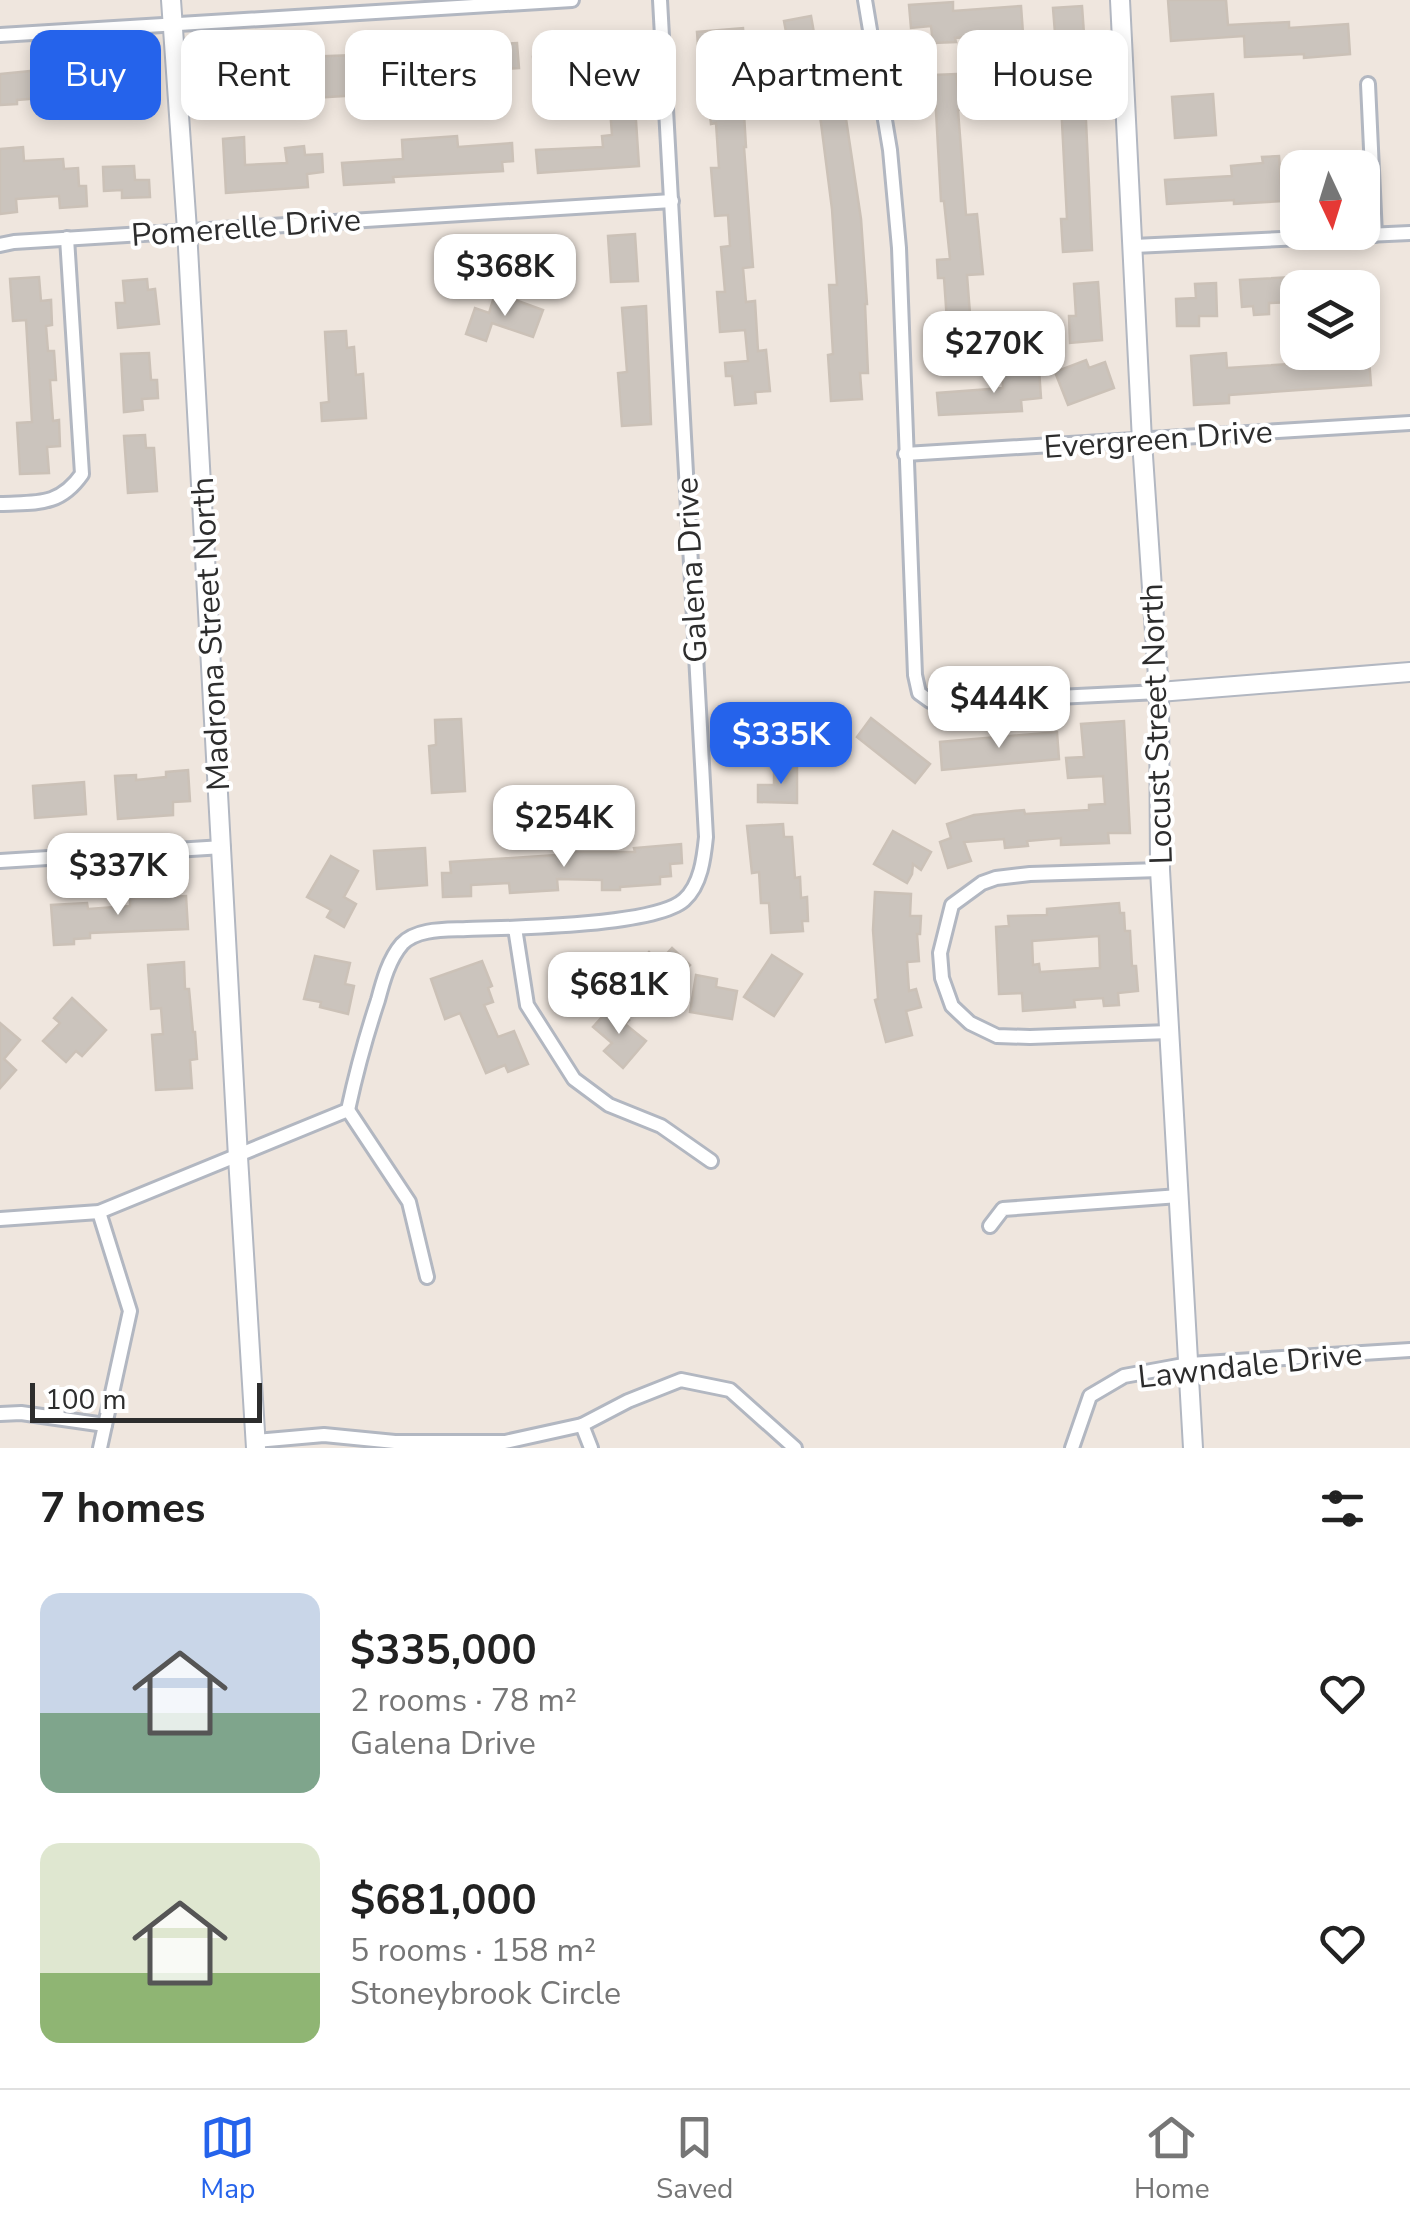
<!DOCTYPE html>
<html lang="en">
<head>
<meta charset="utf-8">
<style>
  :root { --surface:#fff; --page:#f6f6f6; --text:#222; --muted:#767676; --line:#e0e0e0; --accent:#2563eb }
  body { margin:0; font-family:"Nunito Sans",sans-serif; background:var(--page); color:var(--text); height:100vh; display:flex; flex-direction:column; font-size:38px; white-space:nowrap }
  * { box-sizing:border-box; margin:0 }
  p { font-size:32px; color:var(--muted) }
  .icon { flex:none; width:55px; height:55px; fill:none; stroke:currentColor; stroke-width:2; stroke-linecap:round; stroke-linejoin:round }
  .map { position:relative; height:1448px; overflow:hidden }
  .details { display:flex; flex-direction:column; background:var(--surface); flex:1 }
  .details>* { flex:none }
  .hud { position:absolute; left:30px; top:30px; width:1350px; height:90px; display:flex; gap:20px }
  .needle { width:65px; rotate:176deg }
  .tools { position:absolute; left:1280px; top:150px; display:grid; gap:20px }
  .tools a { display:grid; place-items:center; width:100px; height:100px; border-radius:20px; background:var(--surface); box-shadow:0 5px 15px #0003; font-size:50px }
  .scale { position:absolute; left:30px; bottom:25px; width:232px; box-sizing:border-box; padding-left:10px; border:5px solid #2d2d2d; border-top:0; font-size:28px; line-height:35px; white-space:nowrap; color:#2d2d2d; -webkit-text-stroke:8px #fff; paint-order:stroke }
  .price { position:absolute; translate:-50% -85px; padding:0 22px; border-radius:20px; background:#fff; color:#222; font-size:32px; line-height:65px; filter:drop-shadow(0 2px 5px #0008) }
  .price::after { content:''; position:absolute; left:50%; top:60px; width:30px; height:22px; margin-left:-15px; background:inherit; clip-path:polygon(0 0,100% 0,50% 100%) }
  .price.selected { background:var(--accent); color:#fff }
  ul { padding:0; list-style:none }
  li { display:flex; align-items:center; gap:30px; height:250px; padding:0 40px }
  li span { display:grid; place-items:center; flex:none; width:280px; height:200px; border-radius:20px; color:#555 }
  li>.icon { margin-inline-start:auto }
  span .icon { width:120px; height:120px; fill:#fffc; stroke-width:1 }
  li b { font-size:42px }
  h2 { display:flex; justify-content:space-between; align-items:center; height:120px; padding:0 40px; font-size:42px }
  .tag { padding:0 35px; border-radius:20px; background:var(--surface); box-shadow:0 5px 15px #0003; font-size:35px; line-height:90px }
  .tag.selected { background:var(--accent); color:#fff }
  .menu { display:flex; justify-content:space-around; align-items:center; height:140px; border-top:2px solid var(--line); background:var(--surface); font-size:28px; color:var(--muted) }
  .menu a { display:grid; justify-items:center; gap:5px }
  .menu .selected { color:var(--accent) }
  .map>svg:first-child { display:block }
  .building { fill:#cbc4bd; stroke:#cbc1b7; stroke-width:2.5; fill-rule:evenodd }
  .lines { fill:none; stroke-linecap:round; stroke-linejoin:round }
  .street-casing { stroke:#b2b7c1; stroke-width:18 }
  .secondary-casing { stroke:#b2b7c1; stroke-width:22 }
  .street { stroke:#fff; stroke-width:12 }
  .secondary { stroke:#fff; stroke-width:18 }
  .labels { text-anchor:middle; stroke-width:8; stroke-linejoin:round; paint-order:stroke }
  .street-label { font-size:32px; fill:#2d2d2d; stroke:#fff }
</style>
</head>
<body>
<div class="map">
<svg width="1410" height="1448" viewBox="0 0 1410 1448">
  <rect width="100%" height="100%" fill="#efe6de"/>
  <g class="building">
    <polygon points="1168,0 1226,0 1228,25 1289,22 1289,28 1348,24 1350,54 1304,58 1304,54 1245,57 1244,36 1171,41"/>
    <polygon points="953,2 953,11 1021,6 1023,33 955,38 956,42 933,43 931,26 911,28 909,5"/>
    <polygon points="1082,6 1084,34 1078,35 1086,121 1092,250 1063,252 1061,219 1067,219 1061,103 1053,103 1050,71 1058,71 1053,8"/>
    <polygon points="811,16 818,56 836,52 861,219 867,304 865,304 868,373 860,373 862,399 831,401 828,355 833,354 829,285 837,285 832,209 815,76 795,80 784,21"/>
    <polygon points="743,28 745,56 699,59 697,32"/>
    <polygon points="607,37 608,52 638,50 640,73 536,83 533,57 557,55 556,40"/>
    <polygon points="517,43 519,68 455,72 456,77 393,81 393,93 297,99 297,87 268,89 268,94 217,98 214,63 266,60 266,64 304,62 303,57 463,51 463,46"/>
    <polygon points="142,64 144,96 103,99 102,93 17,100 17,104 0,105 0,74 82,66 82,69"/>
    <polygon points="956,74 958,90 977,88 979,108 958,110 966,215 977,214 983,274 967,275 970,314 978,313 979,336 971,337 972,348 949,350 944,278 938,278 937,260 950,259 944,201 941,201 934,75"/>
    <polygon points="1213,94 1216,135 1175,138 1172,97"/>
    <polygon points="736,102 737,114 744,114 746,147 744,147 753,267 743,268 746,302 755,301 758,351 766,350 770,391 755,392 756,403 735,405 732,376 726,376 725,363 748,361 745,330 720,332 717,292 725,292 721,247 730,246 728,215 715,216 711,168 719,168 716,123 711,124 709,104"/>
    <polygon points="635,106 639,166 538,173 536,150 603,147 602,136 612,135 610,108"/>
    <polygon points="457,136 458,147 512,143 513,161 502,162 503,171 393,177 394,182 344,185 342,163 403,159 402,140"/>
    <polygon points="244,137 245,165 287,163 285,148 304,146 305,155 322,154 323,172 307,174 308,187 226,193 223,139"/>
    <polygon points="23,147 24,161 63,159 64,169 78,168 79,186 86,186 87,206 60,208 59,196 16,199 17,212 0,214 0,149"/>
    <polygon points="1279,156 1282,201 1234,204 1234,200 1167,204 1165,180 1232,176 1231,166 1263,163 1262,157"/>
    <polygon points="134,166 135,180 149,180 150,197 122,198 122,190 104,191 103,167"/>
    <polygon points="635,234 638,281 611,282 608,236"/>
    <polygon points="1365,273 1366,288 1292,288 1293,302 1269,303 1269,314 1254,315 1253,306 1242,307 1240,280"/>
    <polygon points="39,277 41,301 51,300 52,325 46,326 48,351 54,351 56,380 50,380 53,421 59,420 60,446 47,447 49,473 20,474 17,423 32,422 26,320 13,321 10,279"/>
    <polygon points="147,279 148,290 155,289 159,324 118,328 116,303 125,303 123,281"/>
    <polygon points="1098,282 1102,340 1070,343 1069,316 1076,316 1074,284"/>
    <polygon points="1216,283 1217,316 1199,316 1199,326 1177,326 1176,299 1196,298 1195,284"/>
    <polygon points="507,297 543,310 533,337 492,323 486,341 466,334 475,308 489,313 493,300 505,304"/>
    <polygon points="646,306 651,424 622,426 618,373 627,372 622,308"/>
    <polygon points="346,331 347,348 354,347 356,375 363,374 366,418 322,421 321,403 329,402 325,332"/>
    <polygon points="149,353 151,380 157,380 158,398 142,399 143,410 124,412 121,354"/>
    <polygon points="1226,353 1227,368 1369,359 1371,385 1229,395 1229,403 1194,405 1191,356"/>
    <polygon points="1086,360 1089,368 1105,362 1114,388 1068,405 1055,372"/>
    <polygon points="1039,369 1041,398 1021,400 1022,411 939,415 937,393 1003,388 1002,372"/>
    <polygon points="145,435 146,448 154,448 157,491 128,493 124,436"/>
    <polygon points="871,718 930,764 915,783 857,737"/>
    <polygon points="461,719 465,791 432,793 429,746 436,745 435,720"/>
    <polygon points="1124,721 1130,833 1108,833 1109,843 1061,845 1061,838 1027,841 1028,846 1005,848 1004,839 964,842 971,861 948,868 940,842 951,838 947,824 974,815 1024,810 1025,814 1089,810 1089,805 1105,804 1103,776 1068,778 1066,758 1084,757 1081,724"/>
    <polygon points="1057,732 1059,759 942,770 940,742"/>
    <polygon points="774,766 797,766 797,803 758,802 758,785 774,785"/>
    <polygon points="188,770 190,801 173,802 173,815 118,819 115,776 136,775 136,780 166,777 166,772"/>
    <polygon points="84,782 86,814 35,818 33,786"/>
    <polygon points="783,824 784,837 792,837 795,878 800,877 801,898 807,897 808,921 802,921 803,931 771,933 769,903 761,903 759,872 752,873 747,826"/>
    <polygon points="893,831 931,852 921,870 913,864 912,874 907,883 874,864"/>
    <polygon points="681,844 682,863 670,864 671,876 660,877 660,884 620,887 620,890 602,890 602,880 557,879 558,890 510,893 509,883 471,885 471,896 443,897 442,873 451,873 450,862 572,854 572,852 635,852 634,848"/>
    <polygon points="425,848 427,885 377,889 374,851"/>
    <polygon points="331,856 358,871 344,897 356,904 344,927 327,917 331,910 307,897"/>
    <polygon points="875,892 911,894 910,916 921,916 920,934 917,934 919,961 907,962 909,991 916,989 921,1007 906,1011 912,1035 886,1042 875,1000 878,999 873,930"/>
    <polygon points="186,896 188,929 90,933 90,938 74,939 74,944 54,945 51,905 87,903 88,909 130,906 130,899"/>
    <path d="M 1119,903 L 1120,913 L 1124,913 L 1125,931 L 1130,931 L 1132,966 L 1136,966 L 1138,991 L 1118,993 L 1119,1005 L 1104,1006 L 1103,998 L 1074,1000 L 1075,1007 L 1023,1011 L 1022,993 L 999,994 L 996,927 L 1009,926 L 1008,916 L 1047,915 L 1047,909 ZM 1099,936 L 1100,968 L 1040,972 L 1039,964 L 1033,965 L 1032,941 Z"/>
    <polygon points="672,948 690,965 662,996 633,969 649,952 659,962"/>
    <polygon points="609,954 616,978 603,982 608,996 578,1005 571,983 566,984 560,962 581,956 583,962"/>
    <polygon points="772,955 802,974 774,1016 744,997"/>
    <polygon points="315,956 350,963 345,984 354,986 348,1014 320,1007 321,1002 304,999"/>
    <polygon points="482,961 492,986 488,988 493,1002 484,1005 498,1037 514,1031 528,1064 508,1072 505,1065 486,1073 460,1013 445,1019 431,979"/>
    <polygon points="184,962 185,989 189,989 193,1032 195,1032 197,1059 190,1060 192,1088 156,1090 152,1035 163,1034 161,1008 151,1009 148,965"/>
    <polygon points="696,975 717,979 716,987 737,991 732,1019 690,1012"/>
    <polygon points="72,998 106,1030 82,1056 76,1051 66,1062 43,1041 60,1023 54,1018"/>
    <polygon points="612,1006 629,1020 625,1024 646,1041 623,1068 604,1051 612,1043 593,1027"/>
    <polygon points="0,1023 20,1040 4,1059 16,1070 0,1088"/>
  </g>
  <g class="lines">
    <g class="street-casing">
      <g id="street">
        <polyline points="865,0 890,150 899,248 915,675 919,693 930,701 952,702 1159,692"/>
        <polyline points="0,35 572,0"/>
        <polyline points="1368,84 1375,235"/>
        <polyline points="0,245 14,242 672,201"/>
        <polyline points="1134,246 1410,233"/>
        <polyline points="905,454 1410,423"/>
        <path d="M 0,504 C 36,502 59,507 82,474 L 67,238"/>
        <polyline points="0,861 223,847"/>
        <polyline points="1160,870 1030,874 996,878 982,883 952,905 940,953 942,978 952,1006 970,1023 997,1036 1030,1037 1169,1032"/>
        <polyline points="515,928 527,1005 574,1079 609,1105 661,1126 711,1161"/>
        <polyline points="348,1110 409,1202 427,1277"/>
        <polyline points="99,1212 130,1311 100,1448"/>
        <path d="M 0,1219 L 99,1212 L 348,1110 C 356,1073 366,1036 378,1000 C 383,981 389,959 402,944 C 417,928 447,930 467,929 C 511,928 655,926 684,900 C 701,885 704,857 706,837 L 660,0"/>
        <polyline points="990,1226 1003,1209 1179,1196"/>
        <polyline points="0,1414 21,1413 105,1425"/>
        <polyline points="582,1425 591,1448"/>
        <polyline points="256,1441 324,1435 395,1442 505,1442 582,1425 628,1401 681,1380 730,1390 795,1448"/>
        <polyline points="1072,1448 1090,1396 1124,1376 1189,1364 1410,1350"/>
      </g>
    </g>
    <g class="secondary-casing">
      <g id="secondary">
        <polyline points="171,0 187,230 238,1157 256,1448"/>
        <polyline points="1120,0 1142,441 1159,692 1160,870 1193,1448"/>
        <polyline points="1159,692 1410,672"/>
      </g>
    </g>
    <use href="#street" class="street"/>
    <use href="#secondary" class="secondary"/>
  </g>
  <g class="labels">
    <g class="street-label">
      <text transform="translate(246 227) rotate(-4)" y="11">Pomerelle Drive</text>
      <text transform="translate(1158 439) rotate(-4)" y="11">Evergreen Drive</text>
      <text transform="translate(691 570) rotate(-93)" y="11">Galena Drive</text>
      <text transform="translate(210 634) rotate(-93)" y="11">Madrona Street North</text>
      <text transform="translate(1156 724) rotate(-92)" y="11">Locust Street North</text>
      <text transform="translate(1250 1365) rotate(-6)" y="11">Lawndale Drive</text>
    </g>
  </g>
</svg>
<div class="tools">
<a><svg class="needle" viewBox="-14 -14 28 28"><path d="M0-13l5 13h-10z" fill="#e53935"/><path d="M0 13l5-13h-10z" fill="#767676"/></svg></a>
<a><svg class="icon" aria-label="layers" viewBox="0 0 24 24"><path d="M12 4l9 5-9 5-9-5zM3 14l9 5 9-5"/></svg></a>
</div>
<div class="scale">100 m</div>
<b class="price" style="left:505px;top:319px">$368K</b>
<b class="price" style="left:994px;top:396px">$270K</b>
<b class="price" style="left:999px;top:751px">$444K</b>
<b class="price selected" style="left:781px;top:787px">$335K</b>
<b class="price" style="left:564px;top:870px">$254K</b>
<b class="price" style="left:118px;top:918px">$337K</b>
<b class="price" style="left:619px;top:1037px">$681K</b>
<div class="hud">
<a class="tag selected">Buy</a>
<a class="tag">Rent</a>
<a class="tag">Filters</a>
<a class="tag">New</a>
<a class="tag">Apartment</a>
<a class="tag">House</a>
</div>
</div>
<section class="details">
<h2>7 homes<svg class="icon" aria-label="filters" viewBox="0 0 24 24"><path d="M4 7h16M4 17h16"/><circle cx="9" cy="7" r="2"/><circle cx="15" cy="17" r="2"/></svg></h2>
<ul>
<li><span style="background:linear-gradient(#c9d6e8 60%,#7fa58c 0)"><svg class="icon" aria-label="home" viewBox="0 0 24 24"><path d="M3 11l9-7 9 7M6 9v11h12V9"/></svg></span><div><b>$335,000</b><p>2 rooms · 78 m²</p><p>Galena Drive</p></div><svg class="icon" aria-label="heart" viewBox="0 0 24 24"><path d="M12 20l-8-8c-3-5 5-10 8-4 3-6 11-1 8 4z"/></svg></li>
<li><span style="background:linear-gradient(#dfe7d0 65%,#8fb573 0)"><svg class="icon" aria-label="home" viewBox="0 0 24 24"><path d="M3 11l9-7 9 7M6 9v11h12V9"/></svg></span><div><b>$681,000</b><p>5 rooms · 158 m²</p><p>Stoneybrook Circle</p></div><svg class="icon" aria-label="heart" viewBox="0 0 24 24"><path d="M12 20l-8-8c-3-5 5-10 8-4 3-6 11-1 8 4z"/></svg></li>
</ul>
</section>
<nav class="menu">
<a class="selected"><svg class="icon" aria-label="map" viewBox="0 0 24 24"><path d="M3 6l6-2 6 2 6-2v14l-6 2-6-2-6 2zM9 4v14M15 6v14"/></svg>Map</a>
<a><svg class="icon" aria-label="saved" viewBox="0 0 24 24"><path d="M7 4h10v16l-5-4-5 4z"/></svg>Saved</a>
<a><svg class="icon" aria-label="home" viewBox="0 0 24 24"><path d="M3 11l9-7 9 7M6 9v11h12V9"/></svg>Home</a>
</nav>
</body>
</html>
